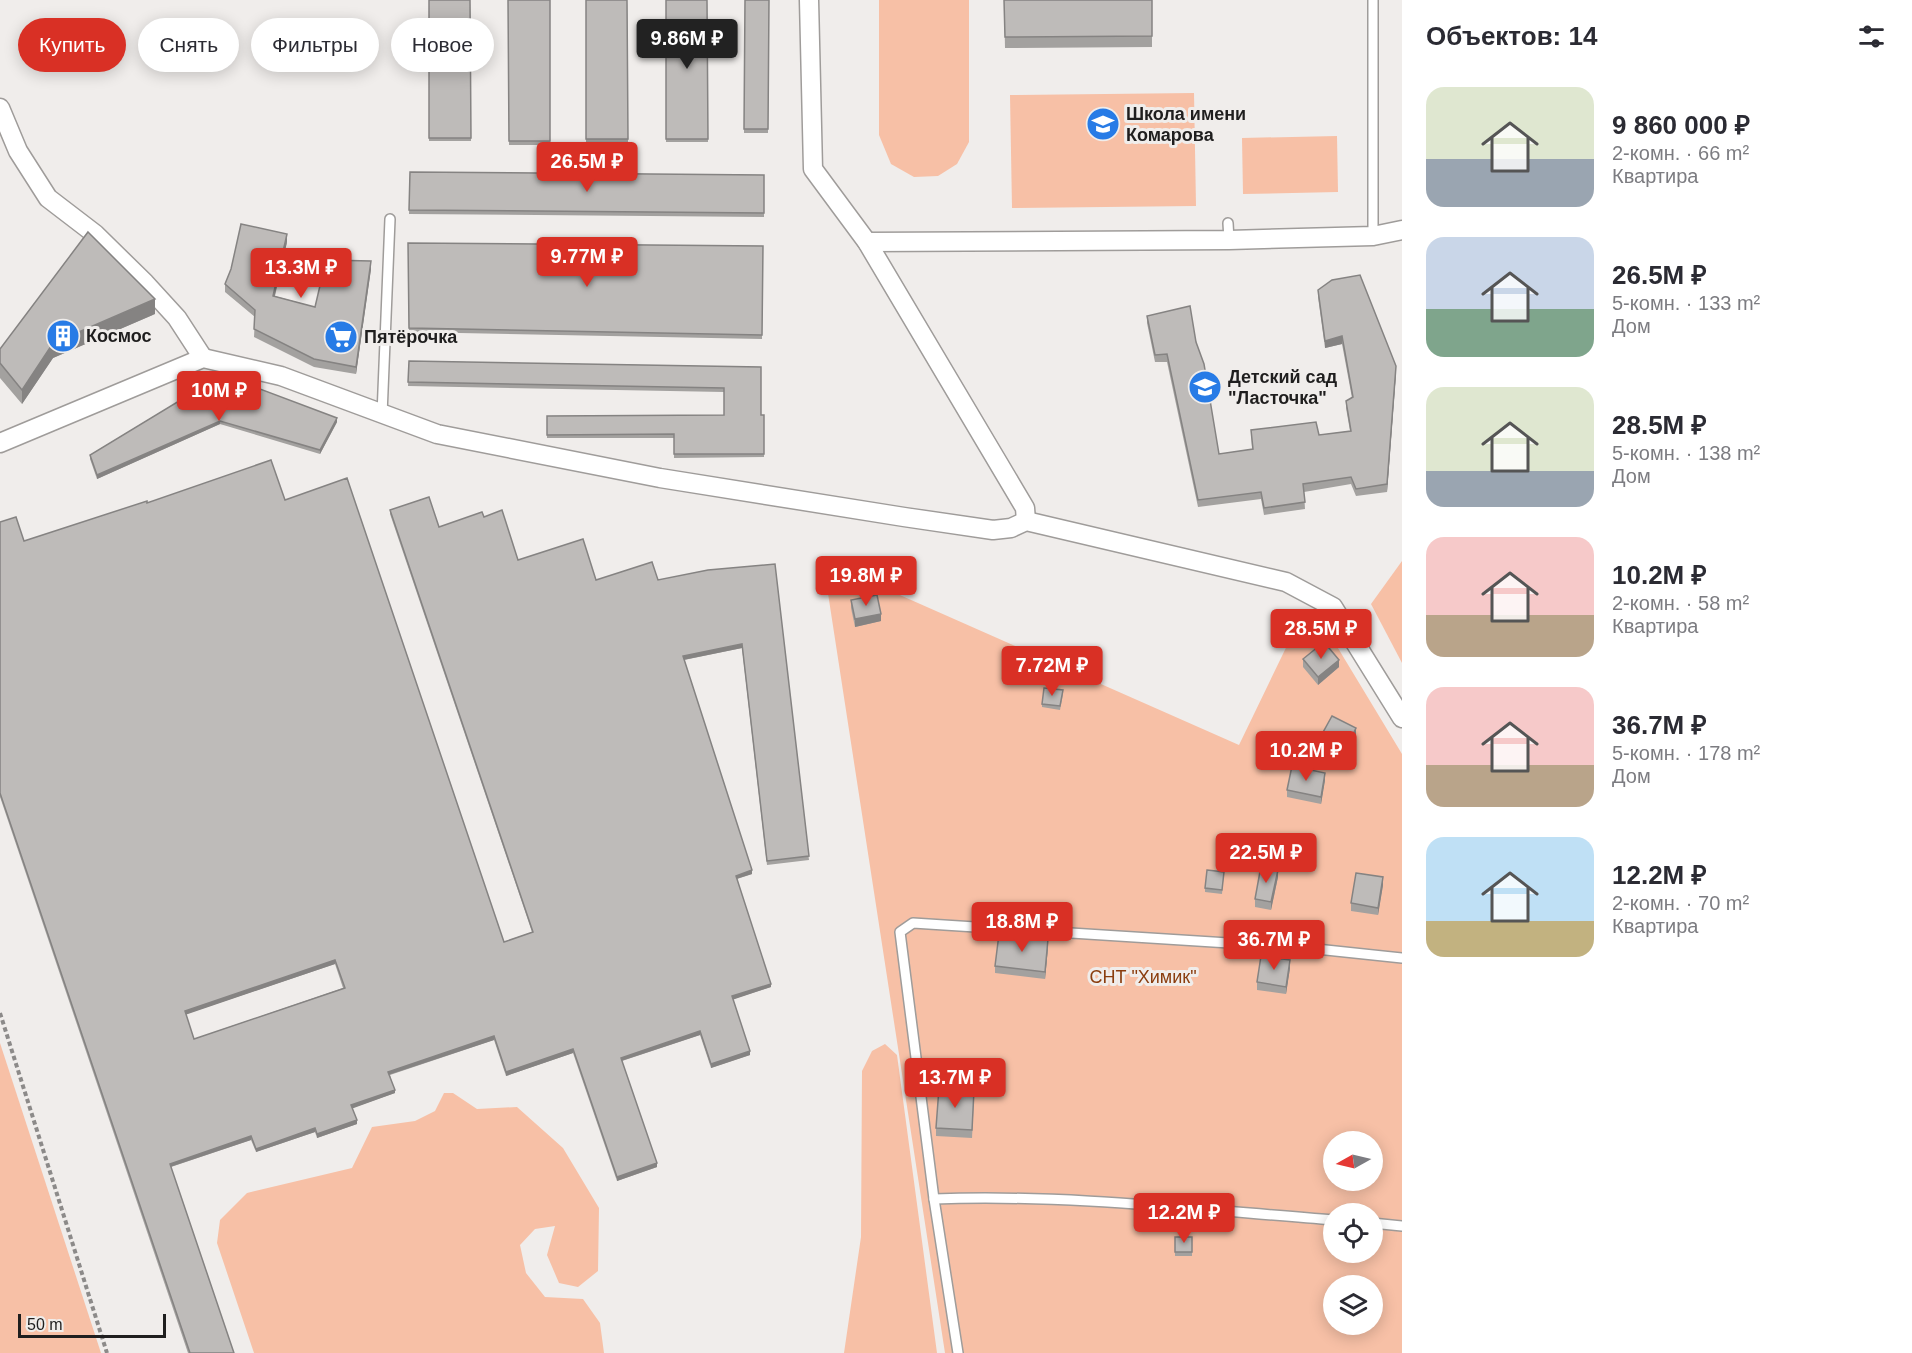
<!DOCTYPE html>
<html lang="ru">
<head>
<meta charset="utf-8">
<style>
  :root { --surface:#fff; --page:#f2f2f3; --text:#2b2b33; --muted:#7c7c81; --accent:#d93025 }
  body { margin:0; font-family:Helvetica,sans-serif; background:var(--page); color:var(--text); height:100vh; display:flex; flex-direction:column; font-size:22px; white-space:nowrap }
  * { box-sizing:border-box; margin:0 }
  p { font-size:20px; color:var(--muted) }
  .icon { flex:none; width:33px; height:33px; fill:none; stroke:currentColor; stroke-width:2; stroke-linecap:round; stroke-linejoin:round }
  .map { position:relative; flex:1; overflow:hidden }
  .drawer { display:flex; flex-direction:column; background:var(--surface); width:510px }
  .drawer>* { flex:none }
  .guide { position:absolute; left:18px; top:18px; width:570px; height:54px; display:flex; gap:12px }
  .needle { width:39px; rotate:262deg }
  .fabs { position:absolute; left:1323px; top:1131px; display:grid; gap:12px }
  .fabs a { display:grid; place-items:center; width:60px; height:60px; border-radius:50%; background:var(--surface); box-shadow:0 3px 15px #0003; font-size:30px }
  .scale { position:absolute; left:18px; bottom:15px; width:148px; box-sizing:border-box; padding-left:6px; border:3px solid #1f1e1e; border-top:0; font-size:16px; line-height:21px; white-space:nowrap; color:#1f1e1e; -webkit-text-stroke:4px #f0edeb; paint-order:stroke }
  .price { position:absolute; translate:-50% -51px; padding:0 14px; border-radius:6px; background:var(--accent); color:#fff; font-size:20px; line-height:39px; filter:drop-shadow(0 2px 3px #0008) }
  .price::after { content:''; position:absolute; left:50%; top:36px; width:18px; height:14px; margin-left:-9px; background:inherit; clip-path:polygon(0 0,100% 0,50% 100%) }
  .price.active { background:#222; color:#fff }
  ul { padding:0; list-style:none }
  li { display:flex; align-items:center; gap:18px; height:150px; padding:0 24px }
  li span { display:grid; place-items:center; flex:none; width:168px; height:120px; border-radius:18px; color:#555 }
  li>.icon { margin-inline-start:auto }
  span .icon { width:72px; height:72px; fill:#fffc; stroke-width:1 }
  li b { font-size:26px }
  h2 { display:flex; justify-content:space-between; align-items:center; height:72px; padding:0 24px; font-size:26px }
  .tag { padding:0 21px; border-radius:27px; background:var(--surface); box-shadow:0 3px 15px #0003; font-size:21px; line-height:54px }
  .tag.active { background:var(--accent); color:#fff }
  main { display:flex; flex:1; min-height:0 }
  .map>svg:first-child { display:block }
  .green { fill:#f7c0a6; fill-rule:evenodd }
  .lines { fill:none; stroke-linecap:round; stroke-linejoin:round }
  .lane-casing { stroke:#9f9c9a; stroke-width:12 }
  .street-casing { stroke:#9f9c9a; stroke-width:21 }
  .path { stroke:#8c8a89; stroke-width:4; stroke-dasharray:4.5 3; stroke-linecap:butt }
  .lane { stroke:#fff; stroke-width:9 }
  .street { stroke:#fff; stroke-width:18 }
  .wall { fill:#a3a19f; fill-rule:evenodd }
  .shaded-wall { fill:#858382 }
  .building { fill:#bebbb9; stroke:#858382; stroke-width:1.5; fill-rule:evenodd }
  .labels { text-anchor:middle; stroke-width:6; stroke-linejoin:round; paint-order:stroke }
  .poi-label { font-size:18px; font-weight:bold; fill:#1f1e1e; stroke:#f0edeb; text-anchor:start }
  .park-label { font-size:18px; fill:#8a3d0e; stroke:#f0edeb }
</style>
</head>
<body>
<main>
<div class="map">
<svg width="1402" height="1353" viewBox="0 0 1402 1353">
  <rect width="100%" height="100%" fill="#f0edeb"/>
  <g class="green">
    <polygon points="879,0 969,0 969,142 957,164 938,176 914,177 891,164 879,135"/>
    <polygon points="1194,93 1196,206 1012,208 1010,95"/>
    <polygon points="1337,136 1338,192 1243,194 1242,138"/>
    <polygon points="1402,561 1402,663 1371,604"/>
    <path d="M 841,569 L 1239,745 L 1296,627 L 1318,615 L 1402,754 L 1402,1353 L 945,1353 L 827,587 ZM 1334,1142 L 1372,1142 L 1372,1180 L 1334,1180 ZM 1334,1214 L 1372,1214 L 1372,1252 L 1334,1252 ZM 1334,1286 L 1372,1286 L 1372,1324 L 1334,1324 Z"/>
    <polygon points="0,1043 101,1353 0,1353"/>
    <polygon points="885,1044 897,1055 937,1353 844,1353 861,1237 862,1071 872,1051"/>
    <polygon points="444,1093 453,1093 477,1109 517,1107 563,1148 599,1208 598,1271 578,1287 559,1283 547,1255 555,1226 535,1229 520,1245 526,1273 545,1297 583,1299 600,1323 604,1353 254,1353 217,1243 220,1220 247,1193 352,1168 372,1127 415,1121 435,1111"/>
  </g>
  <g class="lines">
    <g class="lane-casing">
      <g id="lane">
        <polyline points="1373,0 1373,236"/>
        <polyline points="1228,223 1229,240"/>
        <polyline points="382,415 390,219"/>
        <path d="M 934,1199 C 1067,1194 1201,1210 1334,1220"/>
        <polyline points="1372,1223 1402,1226"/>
        <polyline points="958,1353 934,1199 900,932 913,923 1307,948 1402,958"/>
      </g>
    </g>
    <g class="street-casing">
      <g id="street">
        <polyline points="809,0 813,169 867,242 1025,508 1026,521"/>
        <polyline points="0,108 18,151 48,198 95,234 145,283 177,318 203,358"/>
        <polyline points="867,242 1229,240 1373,236 1402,230"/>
        <polyline points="0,443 203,358 281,376 437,434 660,478 904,517 993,530 1011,528 1026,521 1286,582 1333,607 1402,718"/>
      </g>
    </g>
    <polyline class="path" points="0,1013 107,1353"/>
    <use href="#lane" class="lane"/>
    <use href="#street" class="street"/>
  </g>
  <g class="wall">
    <polygon points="429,0 470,0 471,141 429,141"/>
    <polygon points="508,0 550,0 550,145 509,145"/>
    <polygon points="586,0 627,0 628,143 586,143"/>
    <polygon points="666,0 707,0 708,142 666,142"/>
    <polygon points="745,0 769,0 768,133 744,133"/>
    <polygon points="1004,0 1152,0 1152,47 1005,48"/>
    <polygon points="410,172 764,175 764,217 409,214"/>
    <polygon points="287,242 275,296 315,307 371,269 356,374 314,367 254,337 255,317 225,292 225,284"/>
    <polygon points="408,243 763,246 762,339 409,332"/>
    <polygon points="1318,290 1396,373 1387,492 1356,496 1351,484 1304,492 1305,509 1264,515 1261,499 1198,507 1167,362 1155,362 1147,323 1147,316 1196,342 1219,454 1252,449 1251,430 1319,435 1350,431 1346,408 1346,401 1352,398 1342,344 1325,348 1318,297"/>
    <polygon points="155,314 53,358 22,404 0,378 0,349"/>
    <polygon points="409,361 761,367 761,415 764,415 764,457 674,458 674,438 547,438 547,416 724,415 724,392 408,386"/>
    <polygon points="207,384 337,422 320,454 220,424 97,479 90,459 90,455"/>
    <path d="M 285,500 L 504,942 L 532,932 L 390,514 L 390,510 L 439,527 L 484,517 L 518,560 L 596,580 L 658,580 L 775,564 L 809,860 L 767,865 L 742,648 L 684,660 L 752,874 L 737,879 L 771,987 L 733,999 L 750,1055 L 711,1068 L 700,1035 L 622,1061 L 657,1167 L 617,1181 L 573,1053 L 506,1076 L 494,1040 L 390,1075 L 395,1093 L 352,1108 L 357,1124 L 317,1138 L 315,1132 L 256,1152 L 251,1140 L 171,1167 L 234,1353 L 188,1353 L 0,797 L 0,522 L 24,541 L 147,503 ZM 335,964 L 343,988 L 194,1039 L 186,1014 Z"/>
    <polygon points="851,600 881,621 855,627 851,608"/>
    <polygon points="1303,659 1339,667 1318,685 1303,667"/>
    <polygon points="1063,694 1060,710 1042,707 1042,704"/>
    <polygon points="1321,736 1356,736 1346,756 1321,743"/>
    <polygon points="1325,780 1321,804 1287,797 1287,790"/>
    <polygon points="1224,872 1222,894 1205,892 1205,888"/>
    <polygon points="1278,877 1271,910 1255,907 1255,899"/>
    <polygon points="1383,885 1378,915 1351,911 1351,903"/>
    <polygon points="1048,947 1045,979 995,973 995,966"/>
    <polygon points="1290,968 1286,994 1257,990 1257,982"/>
    <polygon points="974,1098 972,1138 936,1136 936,1128"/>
    <rect x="1175" y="1237" width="17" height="19"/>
  </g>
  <g class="shaded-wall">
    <polygon points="287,234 287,242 273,303 273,296"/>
    <polygon points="371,261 371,269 356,374 356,367"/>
    <polygon points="155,299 155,314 53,358 22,404 22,390 53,343"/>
    <polygon points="1342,336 1342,344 1325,348 1325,341"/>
    <polygon points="1396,366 1396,373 1387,492 1387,484"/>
    <polygon points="337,418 337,422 320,454 320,450"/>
    <polygon points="220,421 220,424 97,479 97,475"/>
    <polygon points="881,614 881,621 855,627 855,619"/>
    <polygon points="742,644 742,648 683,660 683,656"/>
    <polygon points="1339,660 1339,667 1318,685 1318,677"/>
    <polygon points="1356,728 1356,736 1346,756 1346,748"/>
    <polygon points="1325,773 1325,780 1321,804 1321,797"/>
    <polygon points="752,870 752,874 736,879 736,876"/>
    <polygon points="1278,870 1278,877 1271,910 1271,902"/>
    <polygon points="1383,877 1383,885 1378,915 1378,908"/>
    <polygon points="1048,939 1048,947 1045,979 1045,972"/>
    <polygon points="335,960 335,964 185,1015 185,1011"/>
    <polygon points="1290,960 1290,968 1286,994 1286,987"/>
    <polygon points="771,984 771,987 732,1000 732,996"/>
    <polygon points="700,1031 700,1035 621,1061 621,1058"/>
    <polygon points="494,1036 494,1040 388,1075 388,1072"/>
    <polygon points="573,1049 573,1053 506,1076 506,1072"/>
    <polygon points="750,1051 750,1055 711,1068 711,1064"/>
    <polygon points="395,1090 395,1093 351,1109 351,1105"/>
    <polygon points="357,1120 357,1124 317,1138 317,1134"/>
    <polygon points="315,1128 315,1132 256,1152 256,1149"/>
    <polygon points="251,1136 251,1140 170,1167 170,1164"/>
    <polygon points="657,1163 657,1167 617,1181 617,1177"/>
  </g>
  <g class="building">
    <polygon points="429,0 470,0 471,138 429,138"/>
    <polygon points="508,0 550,0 550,141 509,141"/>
    <polygon points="586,0 627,0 628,139 586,139"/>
    <polygon points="666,0 707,0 708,139 666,139"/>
    <polygon points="745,0 769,0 768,129 744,129"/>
    <polygon points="1004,0 1152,0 1152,36 1005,37"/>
    <polygon points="410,172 764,175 764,213 409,210"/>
    <polygon points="241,224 287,234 273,296 315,307 326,260 371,261 356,367 314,359 254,329 255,310 225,284 231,269"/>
    <polygon points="88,232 155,299 53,343 22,390 0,363 0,349"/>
    <polygon points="408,243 763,246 762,335 409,328"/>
    <polygon points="1360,275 1396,366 1387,484 1356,489 1351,477 1303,484 1305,502 1264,508 1261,492 1198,500 1167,354 1155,355 1147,316 1190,306 1196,342 1204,364 1219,454 1253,449 1251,430 1316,422 1319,435 1351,431 1346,401 1353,397 1342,336 1325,341 1318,290 1332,280"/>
    <polygon points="409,361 761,367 761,415 764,415 764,454 674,454 674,434 547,435 547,416 724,415 724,388 408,382"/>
    <polygon points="225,382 244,383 337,418 320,450 220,421 97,475 90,455 207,384"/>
    <path d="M 271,460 L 285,500 L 347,478 L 504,942 L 533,932 L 390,510 L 429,497 L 439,527 L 482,512 L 484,517 L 502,510 L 518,560 L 583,539 L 596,580 L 652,562 L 658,580 L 708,570 L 775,564 L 809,856 L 767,861 L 742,644 L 683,656 L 752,870 L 736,876 L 771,984 L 732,996 L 750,1051 L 711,1064 L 700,1031 L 621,1058 L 657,1163 L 617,1177 L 573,1049 L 506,1072 L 494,1036 L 388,1072 L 395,1090 L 351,1105 L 357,1120 L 317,1134 L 315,1128 L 256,1149 L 251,1136 L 170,1164 L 234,1353 L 190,1353 L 0,793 L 0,522 L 16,517 L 24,541 L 147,501 L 147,503 ZM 335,960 L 345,988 L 194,1039 L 185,1011 Z"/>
    <polygon points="877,595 881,614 855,619 851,600"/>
    <polygon points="1324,642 1339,660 1318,677 1303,659"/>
    <polygon points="1044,688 1063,690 1060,706 1042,704"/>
    <polygon points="1332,716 1356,728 1346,748 1321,736"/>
    <polygon points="1292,766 1325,773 1321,797 1287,790"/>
    <polygon points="1261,866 1278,870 1271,902 1255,899"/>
    <polygon points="1207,870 1224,872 1222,890 1205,888"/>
    <polygon points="1356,873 1383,877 1378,908 1351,903"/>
    <polygon points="999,934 1048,939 1045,972 995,966"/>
    <polygon points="1261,956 1290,960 1286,987 1257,982"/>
    <polygon points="939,1088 974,1090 972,1130 936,1128"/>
    <rect x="1175" y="1237" width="17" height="15"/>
  </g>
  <defs>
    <g id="school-disc" transform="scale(1.725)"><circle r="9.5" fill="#277be6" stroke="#f0edeb"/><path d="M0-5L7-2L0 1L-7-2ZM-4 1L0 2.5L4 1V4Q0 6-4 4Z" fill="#fff"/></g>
    <g id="building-disc" transform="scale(1.725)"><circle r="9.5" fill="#277be6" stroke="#f0edeb"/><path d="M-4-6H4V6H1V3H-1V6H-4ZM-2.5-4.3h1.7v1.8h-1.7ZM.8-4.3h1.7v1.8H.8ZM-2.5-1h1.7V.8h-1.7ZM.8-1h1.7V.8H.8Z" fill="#fff"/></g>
    <g id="supermarket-disc" transform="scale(1.725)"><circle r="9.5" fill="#277be6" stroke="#f0edeb"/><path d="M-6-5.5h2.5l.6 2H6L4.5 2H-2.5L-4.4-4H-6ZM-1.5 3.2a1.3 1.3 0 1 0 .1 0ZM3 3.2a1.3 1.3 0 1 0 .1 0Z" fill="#fff"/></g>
  </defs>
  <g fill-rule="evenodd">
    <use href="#school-disc" x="1103" y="124"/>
    <use href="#building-disc" x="63" y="336"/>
    <use href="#supermarket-disc" x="341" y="337"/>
    <use href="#school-disc" x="1205" y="387"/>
  </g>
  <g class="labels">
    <g class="poi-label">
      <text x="1126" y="120">Школа имени<tspan x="1126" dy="21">Комарова</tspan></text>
      <text x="86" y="342">Космос</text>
      <text x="364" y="343">Пятёрочка</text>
      <text x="1228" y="383">Детский сад<tspan x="1228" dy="21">"Ласточка"</tspan></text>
    </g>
    <g class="park-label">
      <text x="1143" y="983">СНТ "Химик"</text>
    </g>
  </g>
</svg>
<div class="fabs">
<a><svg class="needle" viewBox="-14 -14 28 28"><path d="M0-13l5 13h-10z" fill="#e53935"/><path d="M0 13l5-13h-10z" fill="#7c7c81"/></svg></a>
<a><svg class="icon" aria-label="locate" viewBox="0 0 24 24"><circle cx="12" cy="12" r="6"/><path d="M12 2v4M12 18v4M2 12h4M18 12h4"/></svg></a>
<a><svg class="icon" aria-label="layers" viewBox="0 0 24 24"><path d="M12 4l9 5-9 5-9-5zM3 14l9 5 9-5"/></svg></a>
</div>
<div class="scale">50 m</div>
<b class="price active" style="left:687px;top:70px">9.86M ₽</b>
<b class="price" style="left:587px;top:193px">26.5M ₽</b>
<b class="price" style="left:587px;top:288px">9.77M ₽</b>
<b class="price" style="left:301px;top:299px">13.3M ₽</b>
<b class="price" style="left:219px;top:422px">10M ₽</b>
<b class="price" style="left:866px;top:607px">19.8M ₽</b>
<b class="price" style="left:1321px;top:660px">28.5M ₽</b>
<b class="price" style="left:1052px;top:697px">7.72M ₽</b>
<b class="price" style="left:1306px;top:782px">10.2M ₽</b>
<b class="price" style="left:1266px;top:884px">22.5M ₽</b>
<b class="price" style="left:1022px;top:953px">18.8M ₽</b>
<b class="price" style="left:1274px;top:971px">36.7M ₽</b>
<b class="price" style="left:955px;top:1109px">13.7M ₽</b>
<b class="price" style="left:1184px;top:1244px">12.2M ₽</b>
<div class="guide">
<a class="tag active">Купить</a>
<a class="tag">Снять</a>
<a class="tag">Фильтры</a>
<a class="tag">Новое</a>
</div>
</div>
<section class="drawer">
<h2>Объектов: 14<svg class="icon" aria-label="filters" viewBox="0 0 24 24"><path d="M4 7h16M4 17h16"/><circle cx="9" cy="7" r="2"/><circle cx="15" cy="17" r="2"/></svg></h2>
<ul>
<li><span style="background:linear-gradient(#dfe7d0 60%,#9aa5b1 0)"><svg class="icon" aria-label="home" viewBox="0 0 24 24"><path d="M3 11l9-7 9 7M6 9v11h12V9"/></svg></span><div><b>9 860 000 ₽</b><p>2-комн. · 66 m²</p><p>Квартира</p></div></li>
<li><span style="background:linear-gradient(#c9d6e8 60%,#7fa58c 0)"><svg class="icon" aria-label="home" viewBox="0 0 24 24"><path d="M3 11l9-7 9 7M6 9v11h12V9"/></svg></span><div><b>26.5M ₽</b><p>5-комн. · 133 m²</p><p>Дом</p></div></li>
<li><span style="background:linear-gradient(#dfe7d0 70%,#9aa5b1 0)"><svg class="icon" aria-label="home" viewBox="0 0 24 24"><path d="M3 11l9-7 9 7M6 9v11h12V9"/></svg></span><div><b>28.5M ₽</b><p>5-комн. · 138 m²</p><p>Дом</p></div></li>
<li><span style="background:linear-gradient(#f6c9c9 65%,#b9a48a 0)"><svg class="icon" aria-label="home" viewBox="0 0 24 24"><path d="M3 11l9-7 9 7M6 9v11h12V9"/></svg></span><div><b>10.2M ₽</b><p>2-комн. · 58 m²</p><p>Квартира</p></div></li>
<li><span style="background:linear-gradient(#f6c9c9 65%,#b9a48a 0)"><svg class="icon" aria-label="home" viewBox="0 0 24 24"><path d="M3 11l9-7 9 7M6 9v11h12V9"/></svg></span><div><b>36.7M ₽</b><p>5-комн. · 178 m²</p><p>Дом</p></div></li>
<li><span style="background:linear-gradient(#bfe0f5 70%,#c2b280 0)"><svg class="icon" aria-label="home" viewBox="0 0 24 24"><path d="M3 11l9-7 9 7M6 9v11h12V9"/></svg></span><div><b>12.2M ₽</b><p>2-комн. · 70 m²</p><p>Квартира</p></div></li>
</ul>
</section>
</main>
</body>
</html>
